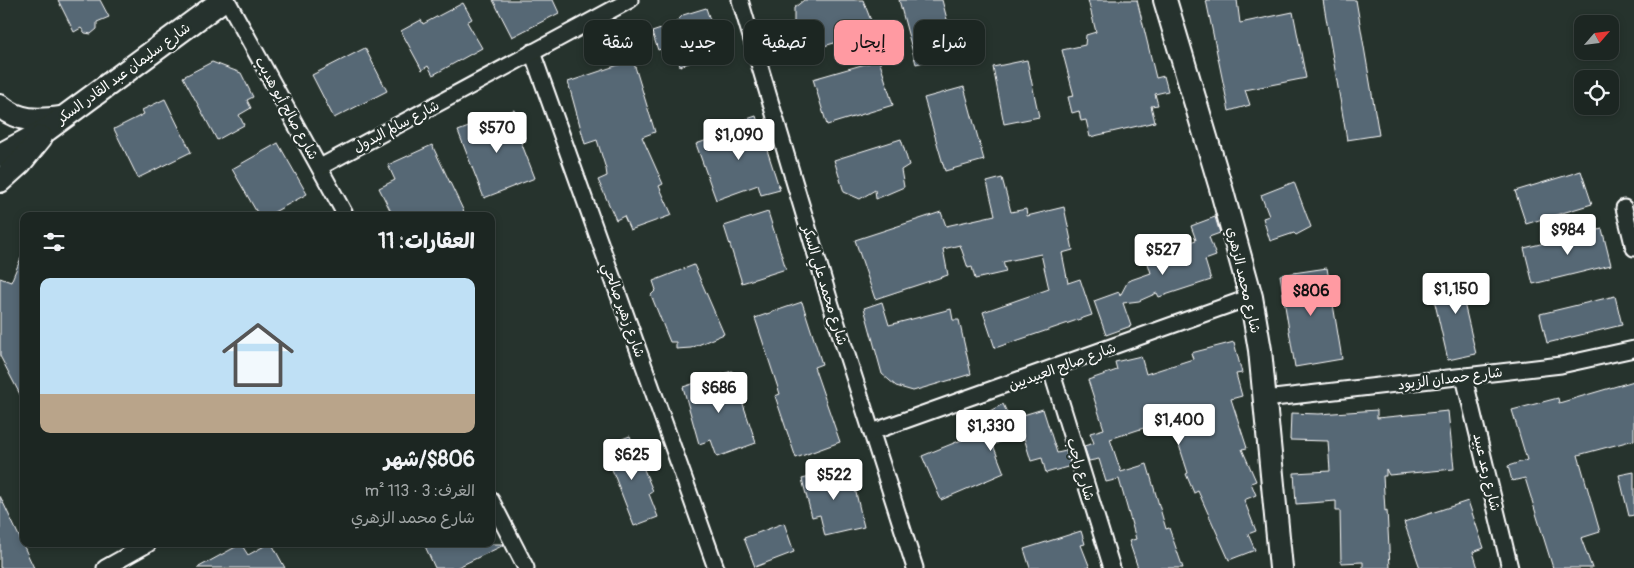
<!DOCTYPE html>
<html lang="ar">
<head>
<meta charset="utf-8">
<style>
  :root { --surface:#1c2622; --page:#29322f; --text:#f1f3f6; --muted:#a0a5a5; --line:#3a4340; --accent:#ff9aa2 }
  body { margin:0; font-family:Pangolin,"Playpen Sans Arabic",sans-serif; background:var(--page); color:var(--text); direction:rtl; height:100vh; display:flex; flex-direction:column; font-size:19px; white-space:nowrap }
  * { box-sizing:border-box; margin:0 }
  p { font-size:16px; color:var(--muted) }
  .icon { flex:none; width:28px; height:28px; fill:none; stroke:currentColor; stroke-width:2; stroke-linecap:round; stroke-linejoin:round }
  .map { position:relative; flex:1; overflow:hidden; direction:ltr }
  .details { position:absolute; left:20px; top:212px; width:475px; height:335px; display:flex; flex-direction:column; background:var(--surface); border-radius:10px; box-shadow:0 2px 8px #0003,0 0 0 1px var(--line); direction:rtl }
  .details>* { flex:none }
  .hud { position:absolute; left:510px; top:20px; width:475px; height:45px; direction:rtl; display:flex; gap:10px }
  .needle { width:32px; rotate:62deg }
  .controls { position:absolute; left:1574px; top:15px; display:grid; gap:10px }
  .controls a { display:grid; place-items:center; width:45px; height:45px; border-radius:10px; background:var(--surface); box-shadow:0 2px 8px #0003,0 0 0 1px var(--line); font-size:25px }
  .price { position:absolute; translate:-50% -42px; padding:0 11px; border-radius:5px; background:#fff; color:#222; font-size:16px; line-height:32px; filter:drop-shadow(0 1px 2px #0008) }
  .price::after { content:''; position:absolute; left:50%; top:30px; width:15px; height:11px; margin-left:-8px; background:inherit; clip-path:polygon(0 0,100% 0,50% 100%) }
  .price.on { background:var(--accent); color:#111 }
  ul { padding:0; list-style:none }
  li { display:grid; align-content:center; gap:10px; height:265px; padding:0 20px }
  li+li { border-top:1px solid var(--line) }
  li span { display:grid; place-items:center; height:155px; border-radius:10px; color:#555 }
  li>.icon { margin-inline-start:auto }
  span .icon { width:90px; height:90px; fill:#fffc; stroke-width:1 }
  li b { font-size:21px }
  h2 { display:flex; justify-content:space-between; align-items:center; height:60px; padding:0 20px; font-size:21px }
  .tag { padding:0 18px; border-radius:10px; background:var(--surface); box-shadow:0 2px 8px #0003,0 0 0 1px var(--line); font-size:18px; line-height:45px }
  .tag.on { background:var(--accent); color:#111 }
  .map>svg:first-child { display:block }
  .building { fill:#576774; stroke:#fff }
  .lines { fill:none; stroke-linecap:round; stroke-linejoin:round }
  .street-casing { stroke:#fff; stroke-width:19 }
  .secondary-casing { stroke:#fff; stroke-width:26 }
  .street { stroke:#26332d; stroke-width:15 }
  .secondary { stroke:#26332d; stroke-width:22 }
  .labels { text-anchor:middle; stroke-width:5; stroke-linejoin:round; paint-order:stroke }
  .street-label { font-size:14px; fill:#fff; stroke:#26332d }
</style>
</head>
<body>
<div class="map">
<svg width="1634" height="568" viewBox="0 0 1634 568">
  <rect width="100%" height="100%" fill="#26332d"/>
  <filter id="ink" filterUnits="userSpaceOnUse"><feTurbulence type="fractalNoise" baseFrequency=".02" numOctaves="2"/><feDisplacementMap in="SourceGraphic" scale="10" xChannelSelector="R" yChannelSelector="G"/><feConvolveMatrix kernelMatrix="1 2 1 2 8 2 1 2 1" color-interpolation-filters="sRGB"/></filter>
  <g filter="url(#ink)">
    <g class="building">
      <polygon points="58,0 100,0 109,17 97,22 97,29 91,34 85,33 81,28 74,32"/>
      <polygon points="493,0 553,0 559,13 512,37"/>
      <polygon points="804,0 863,0 875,31 800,53 794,39 794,8"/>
      <polygon points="899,0 942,0 956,54 916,64"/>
      <polygon points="1088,0 1137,0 1156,78 1164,76 1168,91 1155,94 1158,105 1151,106 1155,122 1090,137 1086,120 1081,121 1079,111 1072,113 1068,97 1074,96 1062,50 1085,45 1086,35 1096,32"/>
      <polygon points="1206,0 1237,0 1240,23 1293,12 1306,78 1245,90 1250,105 1229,111"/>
      <polygon points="1323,0 1356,0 1379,135 1347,140"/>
      <polygon points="463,3 472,19 467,22 482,48 433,75 428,66 422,70 401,31 421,20 423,24"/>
      <polygon points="706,8 721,52 680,66 673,45 658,50 652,32 673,25 683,15"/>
      <polygon points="365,48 387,91 334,118 312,75"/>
      <polygon points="633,60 655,132 642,137 663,184 659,186 672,215 630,230 624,216 616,220 598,180 607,176 606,169 597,140 585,144 568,82"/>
      <polygon points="879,60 893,105 827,125 813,79"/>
      <polygon points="1027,60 1039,117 1004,124 993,67"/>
      <polygon points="212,62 241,73 253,97 247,100 251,108 239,115 244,125 217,140 183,77"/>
      <polygon points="964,87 984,160 945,171 924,98"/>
      <polygon points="165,99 191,152 138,178 114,129 144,114 142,110"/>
      <polygon points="514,110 526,141 521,142 535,178 484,198 458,131"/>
      <polygon points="756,116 780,190 761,195 758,185 716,200 696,144 744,127 741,121"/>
      <polygon points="901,139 909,165 901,170 904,187 876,199 875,190 860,199 844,192 834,160"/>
      <polygon points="278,143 307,194 267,216 259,216 232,169"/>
      <polygon points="432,145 466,216 393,216 379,188 395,180 388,165"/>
      <polygon points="1581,171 1592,204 1526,224 1515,191"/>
      <polygon points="1002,178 1011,212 1026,209 1027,216 1064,207 1073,250 1062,253 1068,283 1080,279 1092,315 995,348 983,312 1049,289 1041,254 1003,262 1006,272 975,279 972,267 968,268 960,245 943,249 948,275 875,299 855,240 941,212 946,226 995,215 987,182"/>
      <polygon points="1294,182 1311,227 1296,235 1294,233 1270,241 1263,218 1269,216 1261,195"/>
      <polygon points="768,212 786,269 742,283 724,226"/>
      <polygon points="1215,217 1220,233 1209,237 1216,256 1205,260 1211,280 1159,297 1157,293 1139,301 1123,303 1131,326 1106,335 1094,301 1119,292 1120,296 1128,281 1151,273 1146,257 1196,240 1191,226"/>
      <polygon points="1602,229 1611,265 1533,284 1524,248"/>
      <polygon points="23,253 24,253 24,402 0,356 0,278 11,282"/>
      <polygon points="694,265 724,334 691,348 676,349 676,342 670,342 651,295 656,290 653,281"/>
      <polygon points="1327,268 1342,359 1295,367 1280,275"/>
      <polygon points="1476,276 1481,299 1464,303 1476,354 1448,360 1431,286"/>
      <polygon points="1615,296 1622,325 1547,343 1540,314"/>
      <polygon points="802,302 822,364 814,367 840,442 796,458 775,396 780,394 755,318"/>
      <polygon points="882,302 889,325 951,309 953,320 959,320 971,374 913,391 896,386 882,374 864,308"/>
      <polygon points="1234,342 1242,373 1236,374 1242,396 1231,399 1247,448 1242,449 1256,481 1251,483 1256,495 1244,500 1256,531 1248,534 1255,550 1229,560 1198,491 1194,493 1186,474 1188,473 1171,420 1165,421 1110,439 1121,472 1147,464 1166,529 1169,528 1183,568 1138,568 1129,541 1136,539 1119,479 1106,482 1099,459 1089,461 1084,446 1094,443 1090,433 1104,429 1088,380 1117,370 1115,362 1141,356 1146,374 1193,359 1191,353"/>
      <polygon points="732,371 756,443 717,457 711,440 699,444 683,387"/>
      <polygon points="1634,381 1634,440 1578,455 1600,532 1581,538 1592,568 1553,568 1525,478 1512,481 1508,466 1527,460 1512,410 1558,398 1559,403"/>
      <polygon points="1003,404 1010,419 1043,409 1057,453 1066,451 1071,466 1046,473 1042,458 1031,461 1022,431 993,445 1004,473 941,500 922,456 991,428 984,414"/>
      <polygon points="1377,410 1377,418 1448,411 1454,469 1389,475 1386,469 1386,476 1383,476 1385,511 1387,510 1390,568 1363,568 1363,562 1341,563 1340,511 1336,511 1336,501 1296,504 1294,473 1330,471 1328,441 1290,440 1291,413 1319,414"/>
      <polygon points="630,436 653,491 649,494 658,517 634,526 605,451 616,447 614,442"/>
      <polygon points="850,467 864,527 825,536 820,515 812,517 802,479"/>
      <polygon points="1634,472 1634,515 1629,516 1619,475"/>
      <polygon points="0,496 34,568 0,568"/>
      <polygon points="1468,501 1484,548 1473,552 1478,568 1420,568 1404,522"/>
      <polygon points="784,523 794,552 755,567 744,538"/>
      <polygon points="1081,531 1085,544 1081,545 1090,568 1030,568 1024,549"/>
      <polygon points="241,544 248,555 268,544 272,544 285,568 197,568"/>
      <polygon points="424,544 503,544 504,545 456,568 435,568"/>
    </g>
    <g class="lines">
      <g class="street-casing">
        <g id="street">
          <polyline points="227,0 346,216"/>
          <polyline points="740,0 831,305 915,568"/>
          <polyline points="532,52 716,568"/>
          <polyline points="320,167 630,0"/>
          <polyline points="1624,208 1634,248"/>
          <polyline points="1051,370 1112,568"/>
          <polyline points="1464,377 1510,568"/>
          <polyline points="1265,399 1561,365 1634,349"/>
          <polyline points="872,432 1251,297"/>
          <polyline points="491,500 526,568"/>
          <polyline points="105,568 148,544"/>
        </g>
      </g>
      <g class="secondary-casing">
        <g id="secondary">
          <polyline points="1165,0 1221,188 1251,297 1260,350 1281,568"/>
          <path d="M 0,106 C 19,122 38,121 61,118"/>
          <polyline points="0,155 48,129 223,0"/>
          <polyline points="0,181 20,163 41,137"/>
        </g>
      </g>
      <use href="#street" class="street"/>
      <use href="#secondary" class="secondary"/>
    </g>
  </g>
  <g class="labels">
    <g class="street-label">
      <text transform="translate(123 73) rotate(-36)" y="5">شارع سليمان عبد القادر السكر</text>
      <text transform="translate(287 108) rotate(61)" y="5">شارع صالح أبو هديب</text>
      <text transform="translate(396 126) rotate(-28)" y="5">شارع سالم البدول</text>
      <text transform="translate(1244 280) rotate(77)" y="5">شارع محمد الزهري</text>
      <text transform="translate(825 285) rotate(73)" y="5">شارع محمد علي السكر</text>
      <text transform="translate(624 310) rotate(70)" y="5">شارع زهير صالحي</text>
      <text transform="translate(1062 366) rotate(-20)" y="5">شارع صالح العبيديين</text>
      <text transform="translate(1450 378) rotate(-7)" y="5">شارع حمدان الزيود</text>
      <text transform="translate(1081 469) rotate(73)" y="5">شارع راجب</text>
      <text transform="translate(1487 472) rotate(77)" y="5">شارع رعد عبيد</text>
    </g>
  </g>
</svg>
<div class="controls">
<a><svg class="needle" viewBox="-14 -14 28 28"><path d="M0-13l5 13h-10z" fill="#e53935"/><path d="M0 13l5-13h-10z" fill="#a0a5a5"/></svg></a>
<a><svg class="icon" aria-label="locate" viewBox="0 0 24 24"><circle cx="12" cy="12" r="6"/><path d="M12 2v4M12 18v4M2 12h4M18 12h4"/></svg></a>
</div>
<b class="price" style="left:497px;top:154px">$570</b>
<b class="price" style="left:739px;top:161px">$1,090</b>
<b class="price" style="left:1568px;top:256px">$984</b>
<b class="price" style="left:1163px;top:276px">$527</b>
<b class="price" style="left:1456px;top:315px">$1,150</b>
<b class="price on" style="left:1311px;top:317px">$806</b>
<b class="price" style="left:719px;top:414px">$686</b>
<b class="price" style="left:1179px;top:446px">$1,400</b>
<b class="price" style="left:991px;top:452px">$1,330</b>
<b class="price" style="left:632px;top:481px">$625</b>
<b class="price" style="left:834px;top:501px">$522</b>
<div class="hud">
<a class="tag">شراء</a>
<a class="tag on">إيجار</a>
<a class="tag">تصفية</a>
<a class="tag">جديد</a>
<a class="tag">شقة</a>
</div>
<section class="details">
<h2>العقارات: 11<svg class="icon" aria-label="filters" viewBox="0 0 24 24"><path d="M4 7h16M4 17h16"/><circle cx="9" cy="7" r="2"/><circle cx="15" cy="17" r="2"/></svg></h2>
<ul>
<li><span style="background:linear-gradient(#bfe0f5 75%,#b9a48a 0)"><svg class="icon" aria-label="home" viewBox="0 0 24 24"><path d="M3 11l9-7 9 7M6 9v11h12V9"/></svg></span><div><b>$806/شهر</b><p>الغرف: 3 · 113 m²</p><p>شارع محمد الزهري</p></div></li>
</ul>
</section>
</div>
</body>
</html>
